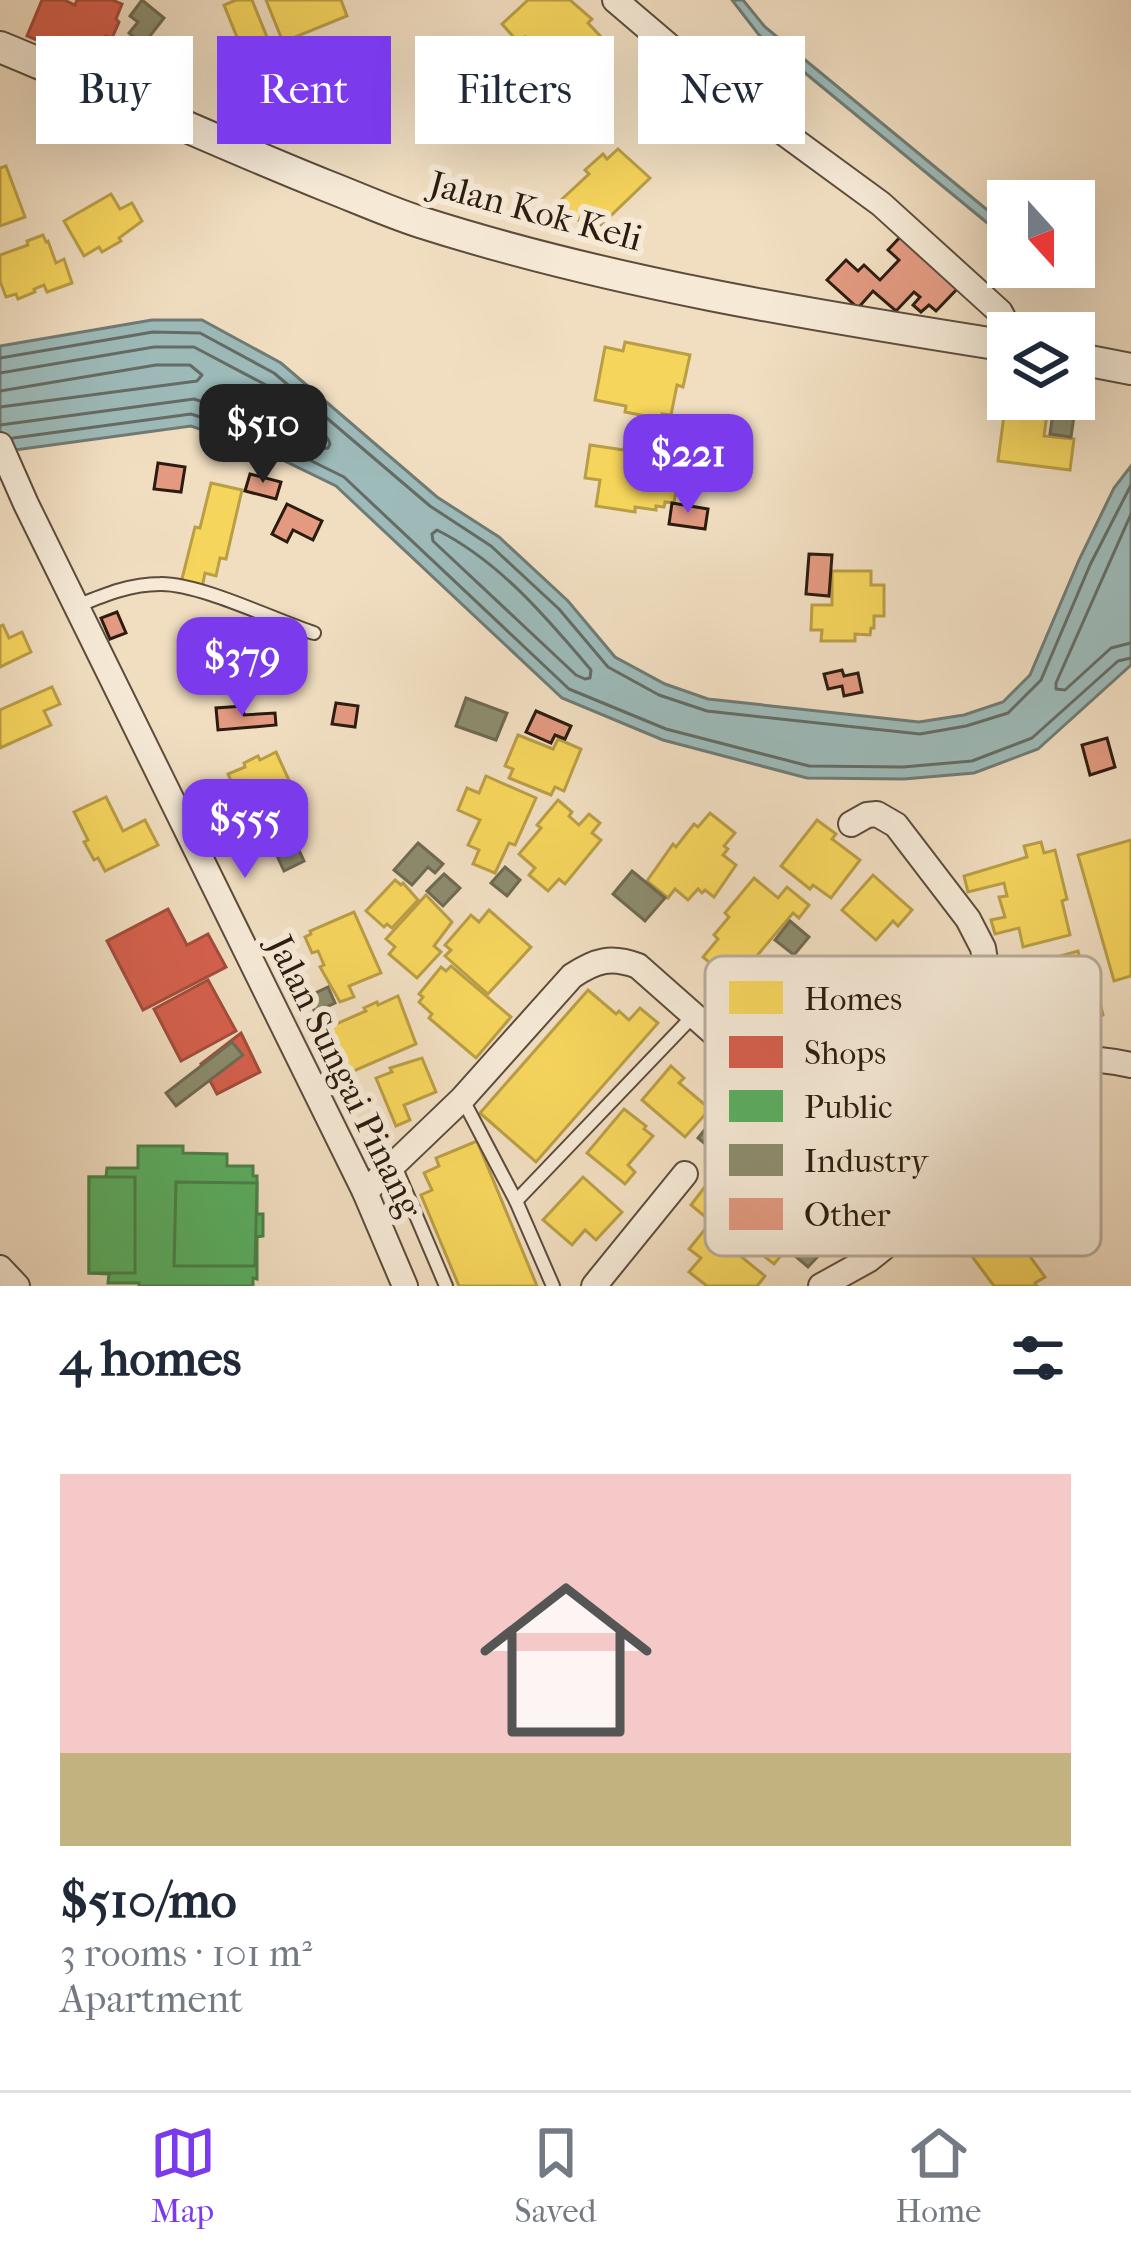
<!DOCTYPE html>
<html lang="en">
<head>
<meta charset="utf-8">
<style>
  :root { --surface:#fff; --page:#f6f6f7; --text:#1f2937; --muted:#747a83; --line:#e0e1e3; --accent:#7c3aed }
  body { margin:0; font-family:"IM FELL French Canon",serif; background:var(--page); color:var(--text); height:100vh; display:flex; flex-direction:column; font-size:45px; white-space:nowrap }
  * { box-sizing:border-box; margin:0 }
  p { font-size:39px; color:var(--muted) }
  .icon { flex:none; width:66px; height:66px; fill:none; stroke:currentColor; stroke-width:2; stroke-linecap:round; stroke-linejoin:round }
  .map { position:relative; height:1286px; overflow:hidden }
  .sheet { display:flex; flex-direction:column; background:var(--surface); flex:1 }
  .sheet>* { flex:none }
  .guide { position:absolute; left:36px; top:36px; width:1059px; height:108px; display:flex; gap:24px }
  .needle { width:78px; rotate:159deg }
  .controls { position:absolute; left:987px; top:180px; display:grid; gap:24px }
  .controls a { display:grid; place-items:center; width:108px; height:108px; border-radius:0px; background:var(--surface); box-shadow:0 12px 48px #0002; font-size:60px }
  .price { position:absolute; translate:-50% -102px; padding:0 27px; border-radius:24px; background:var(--accent); color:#fff; font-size:39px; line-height:78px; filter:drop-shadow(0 3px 6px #0008) }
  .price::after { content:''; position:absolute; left:50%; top:72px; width:36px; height:27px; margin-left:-18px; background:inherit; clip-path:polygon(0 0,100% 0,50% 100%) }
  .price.current { background:#222; color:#fff }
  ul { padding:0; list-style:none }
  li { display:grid; align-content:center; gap:24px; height:636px; padding:0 60px }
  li+li { border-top:3px solid var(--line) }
  li span { display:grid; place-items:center; height:372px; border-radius:0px; color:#555 }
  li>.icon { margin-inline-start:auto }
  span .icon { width:216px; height:216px; fill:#fffc; stroke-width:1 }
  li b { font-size:51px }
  h2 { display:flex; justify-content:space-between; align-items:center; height:144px; padding:0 60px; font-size:51px }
  .chip { padding:0 42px; border-radius:0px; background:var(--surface); box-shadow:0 12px 48px #0002; font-size:42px; line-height:108px }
  .chip.current { background:var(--accent); color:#fff }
  .tabs { display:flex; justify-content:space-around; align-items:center; height:168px; border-top:3px solid var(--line); background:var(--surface); font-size:33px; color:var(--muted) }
  .tabs a { display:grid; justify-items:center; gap:6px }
  .tabs .current { color:var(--accent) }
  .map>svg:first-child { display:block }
  .water { fill:#9dbbba; stroke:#707b76; stroke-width:3 }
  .homes { fill:#f6d55c; stroke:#b99e45; stroke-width:3 }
  .shops { fill:#d6604d; stroke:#a34c3b; stroke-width:3 }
  .public { fill:#5aae61; stroke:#4c8249; stroke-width:3 }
  .industry { fill:#8c8c6e; stroke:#6f6a52; stroke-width:3 }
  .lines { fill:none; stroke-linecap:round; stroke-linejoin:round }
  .shore { stroke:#646c65; stroke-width:3 }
  .building { fill:#e39a81; stroke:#2c1c10; stroke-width:3 }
  .service-casing { stroke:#5d4c3c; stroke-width:16 }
  .minor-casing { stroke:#5d4c3c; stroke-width:28 }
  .tertiary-casing { stroke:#5d4c3c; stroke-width:34 }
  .service { stroke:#f6ead7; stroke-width:12 }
  .minor { stroke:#f6ead7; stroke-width:24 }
  .tertiary { stroke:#f6ead7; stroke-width:30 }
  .labels { text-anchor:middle; stroke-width:12; stroke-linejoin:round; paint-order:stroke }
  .street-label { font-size:36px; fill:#2c1c10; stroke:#f6ead7 }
  .key { fill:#f6ead7; stroke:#b9ac9b; stroke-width:3 }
  .key-label { font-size:33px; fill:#2c1c10 }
</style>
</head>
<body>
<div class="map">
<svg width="1131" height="1286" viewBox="0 0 1131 1286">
  <rect width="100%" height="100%" fill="#f1dec1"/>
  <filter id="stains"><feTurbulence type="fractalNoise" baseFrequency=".00167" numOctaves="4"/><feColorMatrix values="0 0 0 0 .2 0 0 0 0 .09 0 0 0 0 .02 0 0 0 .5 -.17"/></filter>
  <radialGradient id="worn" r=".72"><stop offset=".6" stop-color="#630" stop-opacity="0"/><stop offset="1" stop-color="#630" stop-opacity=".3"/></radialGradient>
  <g class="water">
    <polygon points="732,0 743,0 765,27 1008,227 1008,240 759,35"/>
    <polygon points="152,320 202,320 281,363 437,497 499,537 568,601 615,657 665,684 708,699 919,722 964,715 1003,702 1030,675 1079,560 1114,488 1131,466 1131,665 1038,749 974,773 904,779 807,778 663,740 562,698 336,486 262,450 191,426 0,452 0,346"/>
  </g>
  <g class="homes">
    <polygon points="236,0 252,0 269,42 243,52 224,5"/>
    <polygon points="266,0 341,0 347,16 283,42"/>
    <polygon points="528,0 570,0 592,19 588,23 603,39 590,51 599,62 581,78 568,64 564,67 574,76 562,87 549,73 554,68 525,37 519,43 502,24"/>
    <polygon points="618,149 650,178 601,225 588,211 578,220 560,201 589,174 585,170 603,154 607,159"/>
    <polygon points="6,166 25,217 0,226 0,168"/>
    <polygon points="111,194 120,209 132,203 142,221 119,238 121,241 102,252 99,247 84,256 64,221"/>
    <polygon points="43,235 46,242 48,241 56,263 64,259 72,283 47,292 44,285 34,289 35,292 18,299 16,294 6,297 0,281 0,255 28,245 27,241"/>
    <polygon points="625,342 690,355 683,387 677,385 671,415 662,414 661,419 625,412 626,406 595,400 605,347 623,351"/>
    <polygon points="1007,392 1008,399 1049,399 1044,436 1074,439 1070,470 998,461"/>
    <polygon points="647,435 689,441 681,491 676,490 674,503 665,502 664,507 656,506 656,510 635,507 635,512 596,506 600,480 585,478 590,445 624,450 626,436 646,439"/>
    <polygon points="211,483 242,490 226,559 220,558 216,576 205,573 202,588 181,583 195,527 200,528"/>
    <polygon points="832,571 871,571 871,585 884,585 884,616 874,616 874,628 871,628 870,635 855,634 855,641 821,641 822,630 811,630 812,605 832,605"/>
    <polygon points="3,625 9,638 22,632 31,652 0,667 0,626"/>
    <polygon points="52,687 60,704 44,711 51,725 0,748 0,710"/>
    <polygon points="518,735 553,749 558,739 581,749 564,791 555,787 551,795 509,778 513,769 505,766"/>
    <polygon points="276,752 306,817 298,821 301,826 283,834 280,829 257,839 228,774 245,767 244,763 258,756 260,760"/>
    <polygon points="486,776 536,798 515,845 509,843 495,873 473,864 479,850 468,845 480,820 458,810 467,788 479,793"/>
    <polygon points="106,797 123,831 145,820 158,845 105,871 98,858 94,860 84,842 88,840 74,812"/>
    <polygon points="558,800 572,812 569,816 579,825 589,814 600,823 592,833 601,840 565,884 559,879 548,891 529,875 535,868 519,854 541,828 537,825"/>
    <polygon points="710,813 735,833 724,846 728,849 723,855 736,865 714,897 705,890 702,893 698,889 688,900 675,889 668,898 647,881 673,844 676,847 694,824 698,827"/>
    <polygon points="817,820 836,834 832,839 860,860 831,898 813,885 810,889 781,866"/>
    <polygon points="1131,840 1131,976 1114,981 1078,855"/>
    <polygon points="1041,842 1044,853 1055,850 1067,899 1062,901 1070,935 1023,947 1019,928 995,934 991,920 1005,917 999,897 1007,896 1004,883 968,892 964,876 1027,857 1024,846"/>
    <polygon points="873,875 912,910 898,926 893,921 876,940 842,910"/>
    <polygon points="754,878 778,898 787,887 809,905 799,918 793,913 734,983 703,957 718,939 714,935 729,917 725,913"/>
    <polygon points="395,880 401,885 403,883 418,900 392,928 387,924 384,927 366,911"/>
    <polygon points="426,895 452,922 434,946 441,952 417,978 389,954 395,947 386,939"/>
    <polygon points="489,910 531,947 488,994 445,956 451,950 445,945 471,915 479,922"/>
    <polygon points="354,912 381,973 349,986 354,997 340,1002 320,967 324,965 318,951 312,953 305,937 311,934 310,931"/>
    <polygon points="1078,951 1086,982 1094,980 1103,1015 1050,1029 1045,1012 1038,1014 1030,982 1035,981 1031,964"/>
    <polygon points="451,966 511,1017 476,1058 429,1018 432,1014 419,1002 423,997 419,994 441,967 446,971"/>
    <polygon points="588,990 616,1014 619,1011 629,1020 640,1008 658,1023 536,1162 480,1113"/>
    <polygon points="398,996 416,1044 349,1073 329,1027 366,1011 364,1008 377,1002 378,1005"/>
    <polygon points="422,1058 436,1092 404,1105 410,1120 396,1126 376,1078 392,1072 390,1068"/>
    <polygon points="671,1066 684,1078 679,1083 710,1109 685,1137 642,1100"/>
    <polygon points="624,1109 646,1126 644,1129 653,1136 628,1165 635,1172 625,1184 587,1153"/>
    <polygon points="477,1141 537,1286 459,1286 421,1195 432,1190 424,1173 439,1166 436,1158"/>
    <polygon points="722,1174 795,1232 781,1248 785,1251 774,1264 711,1215 708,1219 691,1205 704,1188 709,1192"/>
    <polygon points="583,1177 622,1212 596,1240 585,1230 572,1245 543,1220"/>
    <polygon points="706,1228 765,1276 757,1286 707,1286 689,1272 701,1258 689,1249"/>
    <polygon points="1002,1234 1008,1242 1015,1236 1045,1277 1035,1283 1037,1286 994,1286 971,1255"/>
  </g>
  <g class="shops">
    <polygon points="42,0 64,0 75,5 77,0 112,0 122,4 116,19 119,22 112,38 106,36 94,64 27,36"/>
    <polygon points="168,909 187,945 208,934 226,967 143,1010 107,941"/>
    <polygon points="208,980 236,1031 181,1061 154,1009"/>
    <polygon points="241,1033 260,1072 217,1094 201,1064"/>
  </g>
  <g class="public">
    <polygon points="138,1146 183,1146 183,1153 227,1154 227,1166 253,1166 253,1176 257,1176 257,1214 263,1214 263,1236 257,1237 257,1279 253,1278 253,1286 139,1286 139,1283 108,1283 109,1274 89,1273 89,1177 106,1177 107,1168 138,1168"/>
    <rect x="89" y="1177" width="46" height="96"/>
    <polygon points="176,1182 257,1183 255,1266 174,1266"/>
  </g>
  <g class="industry">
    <polygon points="142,0 164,18 136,54 127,47 135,38 129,33 138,22 130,16"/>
    <polygon points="1055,399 1076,402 1071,437 1050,434"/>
    <polygon points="466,698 507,713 496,740 456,726"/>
    <polygon points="293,837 304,861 284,871 273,847"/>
    <polygon points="418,843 443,864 435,873 428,867 412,885 394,870"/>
    <polygon points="505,867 520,880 507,896 491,883"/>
    <polygon points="632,871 665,898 645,921 613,894"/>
    <polygon points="444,874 460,888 443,906 427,891"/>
    <polygon points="790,921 809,937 794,955 775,940"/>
    <polygon points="328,987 335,1003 315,1012 307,997"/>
    <polygon points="232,1042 243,1055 176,1106 166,1093"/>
    <polygon points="725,1104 738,1114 710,1148 698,1138"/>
    <polygon points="801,1233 822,1252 808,1267 787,1249"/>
  </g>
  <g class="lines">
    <g class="shore">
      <polyline points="0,358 153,332 200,333 274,373 430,506 491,546 559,609 608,667 659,695 707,711 920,734 966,726 1008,713 1041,680 1090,565 1131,485"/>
      <polyline points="0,373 154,347 194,347 266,385 328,439 330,444 328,448 322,449 272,425 194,399 0,425"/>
      <polyline points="0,391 156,365 190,365 202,375 197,381 0,407"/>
      <polyline points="13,438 191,414 267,439 344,477 569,689 666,729 809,766 903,767 972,761 1032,738 1118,661 1131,658"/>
      <polyline points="1131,514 1056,683 1056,689 1065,690 1111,648 1131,643"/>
      <path d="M 437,530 C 499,561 547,618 591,670 L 590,678 L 585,679 L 576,675 L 433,541 L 432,534 Z"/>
    </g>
  </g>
  <g class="building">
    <polygon points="901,236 958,288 936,311 929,305 921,312 913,305 920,297 914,292 896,311 873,291 858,308 827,280 846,260 858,271 864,265 880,280 899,260 888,250"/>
    <polygon points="158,463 185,467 181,492 154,489"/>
    <polygon points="250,474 281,482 276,499 245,491"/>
    <polygon points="672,503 708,509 705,529 669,524"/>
    <polygon points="287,504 322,521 313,540 293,530 287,542 272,534"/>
    <polygon points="809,554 832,555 829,596 806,594"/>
    <polygon points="117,612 126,633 110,639 101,618"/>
    <polygon points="842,670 844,676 858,673 862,692 844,696 842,686 828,689 824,674"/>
    <polygon points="336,703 358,706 355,727 332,724"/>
    <polygon points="243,706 244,715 275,713 276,725 218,730 216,708"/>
    <polygon points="536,711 571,726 565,739 555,735 551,743 526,732"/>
    <polygon points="1107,738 1115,767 1090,775 1082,745"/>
  </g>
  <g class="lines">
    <g class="service-casing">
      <g id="service">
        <path d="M 77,606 C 104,595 130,584 160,584 C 199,583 274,620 314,633"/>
        <polyline points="463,1100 516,1201 553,1286"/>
        <polyline points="395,1166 446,1286"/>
        <polyline points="516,1201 694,1015"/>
      </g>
    </g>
    <g class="minor-casing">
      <g id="minor">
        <polyline points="615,0 690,64 881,204 1000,312 1011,333"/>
        <polyline points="0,445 26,504 365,1192 405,1286"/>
        <polyline points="851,824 867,815 877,814 896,825 968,919 983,948 994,1015 1011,1075"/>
        <path d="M 365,1192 L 462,1099 L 572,976 C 596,960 611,956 638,966 L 922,1217 C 936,1204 953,1193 962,1176 C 972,1160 972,1140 979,1122 C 985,1108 992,1092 1003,1081 C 1034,1052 1093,1057 1131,1065"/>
        <polyline points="0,1268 17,1286"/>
        <polyline points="594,1286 685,1174"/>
        <polyline points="821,1286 868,1260 922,1217"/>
      </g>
    </g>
    <g class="tertiary-casing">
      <g id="tertiary">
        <path d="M 0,47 C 110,92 217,142 327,186 C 358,198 389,212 420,222 C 611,283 811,315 1008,346"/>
        <polyline points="1074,358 1131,369"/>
      </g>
    </g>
    <use href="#service" class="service"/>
    <use href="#minor" class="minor"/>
    <use href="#tertiary" class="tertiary"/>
  </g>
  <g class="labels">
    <g class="street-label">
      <text transform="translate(536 210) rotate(15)" y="13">Jalan Kok Keli</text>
      <text transform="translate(346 1076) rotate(64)" y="13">Jalan Sungai Pinang</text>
    </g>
  </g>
  <rect x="705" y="956" width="396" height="300" rx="18" class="key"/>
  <rect x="729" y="981" width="54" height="33" fill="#f6d55c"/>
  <rect x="729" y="1036" width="54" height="32" fill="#d6604d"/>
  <rect x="729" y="1090" width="54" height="32" fill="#5aae61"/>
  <rect x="729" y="1144" width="54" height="32" fill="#8c8c6e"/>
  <rect x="729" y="1198" width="54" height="32" fill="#e39a81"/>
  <g class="key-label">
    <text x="804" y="1010">Homes</text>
    <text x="804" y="1064">Shops</text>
    <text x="804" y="1118">Public</text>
    <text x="804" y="1172">Industry</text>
    <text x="804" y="1226">Other</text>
  </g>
  <rect width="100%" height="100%" filter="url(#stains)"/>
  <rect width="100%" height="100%" fill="url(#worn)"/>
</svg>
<div class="controls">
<a><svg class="needle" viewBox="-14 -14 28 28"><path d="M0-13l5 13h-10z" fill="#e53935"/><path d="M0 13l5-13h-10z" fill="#747a83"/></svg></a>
<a><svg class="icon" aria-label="layers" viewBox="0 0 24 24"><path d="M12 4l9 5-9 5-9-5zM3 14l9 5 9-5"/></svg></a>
</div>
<b class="price current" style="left:263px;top:486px">$510</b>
<b class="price" style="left:688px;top:516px">$221</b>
<b class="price" style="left:242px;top:719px">$379</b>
<b class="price" style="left:245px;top:881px">$555</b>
<div class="guide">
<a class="chip">Buy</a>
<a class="chip current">Rent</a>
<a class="chip">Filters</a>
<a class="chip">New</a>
</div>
</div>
<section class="sheet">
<h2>4 homes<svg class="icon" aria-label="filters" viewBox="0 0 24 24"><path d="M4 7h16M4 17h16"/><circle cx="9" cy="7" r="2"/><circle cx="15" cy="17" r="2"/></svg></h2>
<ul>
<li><span style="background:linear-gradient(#f6c9c9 75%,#c2b280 0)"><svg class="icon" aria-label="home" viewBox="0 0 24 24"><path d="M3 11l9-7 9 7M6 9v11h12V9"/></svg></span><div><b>$510/mo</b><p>3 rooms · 101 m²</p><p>Apartment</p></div></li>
</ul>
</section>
<nav class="tabs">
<a class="current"><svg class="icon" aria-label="map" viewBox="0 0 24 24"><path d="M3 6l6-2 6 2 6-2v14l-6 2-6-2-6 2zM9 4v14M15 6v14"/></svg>Map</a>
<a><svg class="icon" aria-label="saved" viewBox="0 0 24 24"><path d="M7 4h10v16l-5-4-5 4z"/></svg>Saved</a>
<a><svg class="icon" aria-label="home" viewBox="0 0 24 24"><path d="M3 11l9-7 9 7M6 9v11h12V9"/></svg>Home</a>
</nav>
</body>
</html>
